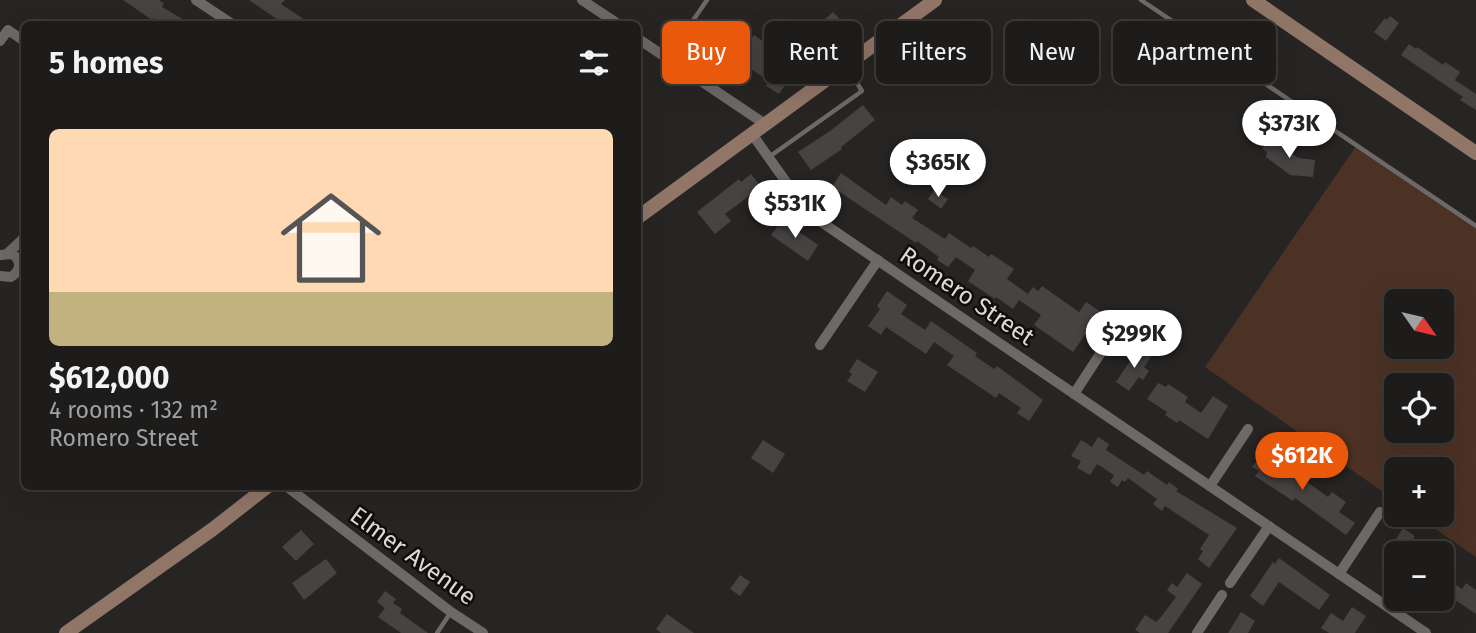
<!DOCTYPE html>
<html lang="en">
<head>
<meta charset="utf-8">
<style>
  :root { --surface:#1d1c1a; --page:#252523; --text:#f1f3f6; --muted:#a0a1a2; --line:#3b3a39; --accent:#ea580c }
  body { margin:0; font-family:"Fira Sans",sans-serif; background:var(--page); color:var(--text); height:100vh; display:flex; flex-direction:column; font-size:26px; white-space:nowrap }
  * { box-sizing:border-box; margin:0 }
  p { font-size:23px; color:var(--muted) }
  .icon { flex:none; width:38px; height:38px; fill:none; stroke:currentColor; stroke-width:2; stroke-linecap:round; stroke-linejoin:round }
  .map { position:relative; flex:1; overflow:hidden }
  .panel { position:absolute; left:21px; top:21px; width:620px; height:469px; display:flex; flex-direction:column; background:var(--surface); border-radius:10px; box-shadow:0 7px 28px #0002,0 0 0 2px var(--line) }
  .panel>* { flex:none }
  .guide { position:absolute; left:662px; top:21px; width:665px; height:63px; display:flex; gap:14px }
  .needle { width:46px; rotate:124deg }
  .tools { position:absolute; left:1384px; top:289px; display:grid; gap:14px }
  .tools a { display:grid; place-items:center; width:70px; height:70px; border-radius:10px; background:var(--surface); box-shadow:0 7px 28px #0002,0 0 0 2px var(--line); font-size:35px }
  .price { position:absolute; translate:-50% -60px; padding:0 16px; border-radius:24px; background:#fff; color:#222; font-size:23px; line-height:46px; filter:drop-shadow(0 2px 4px #0008) }
  .price::after { content:''; position:absolute; left:50%; top:42px; width:21px; height:16px; margin-left:-10px; background:inherit; clip-path:polygon(0 0,100% 0,50% 100%) }
  .price.current { background:var(--accent); color:#fff }
  ul { padding:0; list-style:none }
  li { display:grid; align-content:center; gap:14px; height:371px; padding:0 28px }
  li+li { border-top:2px solid var(--line) }
  li span { display:grid; place-items:center; height:217px; border-radius:10px; color:#555 }
  li>.icon { margin-inline-start:auto }
  span .icon { width:126px; height:126px; fill:#fffc; stroke-width:1 }
  li b { font-size:30px }
  h2 { display:flex; justify-content:space-between; align-items:center; height:84px; padding:0 28px; font-size:30px }
  .tag { padding:0 24px; border-radius:10px; background:var(--surface); box-shadow:0 7px 28px #0002,0 0 0 2px var(--line); font-size:24px; line-height:63px }
  .tag.current { background:var(--accent); color:#fff }
  .map>svg:first-child { display:block }
  .green { fill:#4b3225; fill-rule:evenodd }
  .building { fill:#464342 }
  .lines { fill:none; stroke-linecap:round; stroke-linejoin:round }
  .lane { stroke:#6c6967; stroke-width:4.5 }
  .street { stroke:#6c6967; stroke-width:10 }
  .secondary { stroke:#917668; stroke-width:14 }
  .labels { text-anchor:middle; stroke-width:5; stroke-linejoin:round; paint-order:stroke }
  .street-label { font-size:24px; fill:#dcdad9; stroke:#0f0e0d }
</style>
</head>
<body>
<div class="map">
<svg width="1476" height="633" viewBox="0 0 1476 633">
  <rect width="100%" height="100%" fill="#272523"/>
  <path class="green" d="M 1356,146 L 1476,226 L 1476,557 L 1415,515 L 1442,514 L 1442,469 L 1396,469 L 1396,501 L 1205,367 ZM 1396,301 L 1442,301 L 1442,346 L 1396,346 ZM 1396,385 L 1442,385 L 1442,430 L 1396,430 Z"/>
  <g class="building">
    <polygon points="123,0 159,0 164,4 162,7 191,24 164,24 153,18 152,20"/>
    <polygon points="249,0 285,0 281,4 311,24 284,24"/>
    <polygon points="833,12 851,31 839,42 834,36 811,58 788,34 801,21 811,32"/>
    <polygon points="1390,16 1399,23 1386,41 1374,32 1385,18 1387,20"/>
    <polygon points="754,35 798,66 779,94 766,86 769,81 751,69 748,73 734,64"/>
    <polygon points="1409,44 1416,49 1417,47 1443,65 1445,62 1460,72 1455,80 1476,94 1476,110 1460,100 1463,97 1401,55"/>
    <polygon points="863,105 875,120 841,147 842,149 811,170 798,152 830,131"/>
    <polygon points="1270,138 1298,158 1315,160 1313,177 1290,175 1266,157 1267,152 1262,149"/>
    <polygon points="841,173 886,205 891,197 902,205 905,201 918,210 912,218 945,239 949,233 971,248 973,246 989,257 991,254 1014,269 1007,279 1028,294 1033,287 1038,291 1042,286 1079,312 1086,302 1101,312 1073,352 1034,325 1041,315 1019,300 1013,309 996,297 995,299 968,281 975,270 956,257 948,267 937,260 939,257 917,241 916,243 832,187"/>
    <polygon points="751,174 773,201 760,210 749,196 725,214 731,221 715,234 697,212 739,179 741,182"/>
    <polygon points="934,190 948,199 941,209 928,199"/>
    <polygon points="782,220 818,245 808,261 771,235"/>
    <polygon points="887,291 907,305 901,314 925,330 931,321 977,353 975,356 994,369 997,366 1043,400 1029,421 1017,413 1021,408 999,393 996,398 947,365 954,356 934,342 926,354 886,327 881,335 868,326 880,309 877,306"/>
    <polygon points="1138,349 1151,357 1144,367 1149,371 1143,380 1139,377 1129,391 1116,382"/>
    <polygon points="857,359 878,372 865,392 847,381 852,374 849,372"/>
    <polygon points="1158,383 1166,387 1168,384 1188,397 1185,402 1201,413 1213,396 1228,406 1208,439 1179,420 1177,423 1165,415 1167,412 1147,399"/>
    <polygon points="1098,437 1109,444 1106,450 1144,475 1147,471 1167,485 1169,482 1178,489 1176,491 1237,528 1209,568 1198,559 1203,551 1200,549 1209,535 1165,506 1162,511 1153,504 1157,499 1128,478 1125,482 1122,480 1118,487 1110,482 1114,475 1097,464 1090,475 1077,468 1081,461 1071,456 1081,440 1092,447"/>
    <polygon points="763,440 785,454 773,473 751,458"/>
    <polygon points="1264,451 1328,497 1332,492 1346,502 1339,512 1355,523 1346,535 1295,498 1293,501 1255,476 1259,471 1252,467"/>
    <polygon points="374,519 393,533 383,545 365,531"/>
    <polygon points="1403,528 1415,536 1411,542 1428,553 1396,553 1396,571 1382,562"/>
    <polygon points="301,530 314,544 296,561 282,547"/>
    <polygon points="1279,558 1330,595 1319,610 1279,582 1263,606 1250,596 1273,562 1275,564"/>
    <polygon points="326,559 337,573 304,600 292,583"/>
    <polygon points="1187,573 1202,584 1168,633 1140,633 1135,630 1145,615 1156,622 1161,617 1176,597 1167,590 1172,583 1177,587"/>
    <polygon points="740,575 750,582 740,596 730,589"/>
    <polygon points="1442,575 1462,589 1466,583 1476,590 1476,614 1442,591"/>
    <polygon points="385,591 396,599 393,603 402,609 400,613 428,633 401,633 378,617 385,608 377,602"/>
    <polygon points="1352,607 1366,616 1355,633 1329,633 1321,628 1331,613 1343,621"/>
    <polygon points="1241,612 1255,621 1248,633 1228,633"/>
    <polygon points="667,614 694,633 661,633 656,629"/>
  </g>
  <g class="lines">
    <g class="lane">
      <polyline points="1141,0 1476,226"/>
      <polyline points="668,57 707,0"/>
      <polyline points="769,157 862,91 847,67"/>
      <polyline points="437,633 451,612"/>
    </g>
    <g class="street">
      <polyline points="196,0 232,24"/>
      <polyline points="582,0 618,24"/>
      <polyline points="637,38 765,124"/>
      <polyline points="0,41 8,30 24,41"/>
      <polyline points="752,134 808,213 1426,633"/>
      <polyline points="8,253 24,238"/>
      <path d="M 0,255 L 12,254 C 22,260 21,271 11,277 L 0,276"/>
      <polyline points="820,345 878,260"/>
      <polyline points="1074,394 1119,325"/>
      <polyline points="286,486 451,612 483,633"/>
      <polyline points="1210,486 1248,429"/>
      <polyline points="1339,574 1380,512"/>
      <polyline points="1230,583 1269,526"/>
      <polyline points="1197,633 1222,595"/>
    </g>
    <g class="secondary">
      <polyline points="1253,0 1476,153"/>
      <polyline points="637,218 935,0"/>
      <polyline points="66,633 213,529 268,486"/>
    </g>
  </g>
  <g class="labels">
    <g class="street-label">
      <text transform="translate(967 296) rotate(34)" y="8">Romero Street</text>
      <text transform="translate(413 556) rotate(36)" y="8">Elmer Avenue</text>
    </g>
  </g>
</svg>
<div class="tools">
<a><svg class="needle" viewBox="-14 -14 28 28"><path d="M0-13l5 13h-10z" fill="#e53935"/><path d="M0 13l5-13h-10z" fill="#a0a1a2"/></svg></a>
<a><svg class="icon" aria-label="locate" viewBox="0 0 24 24"><circle cx="12" cy="12" r="6"/><path d="M12 2v4M12 18v4M2 12h4M18 12h4"/></svg></a>
<a>+</a>
<a>−</a>
</div>
<b class="price" style="left:1289px;top:160px">$373K</b>
<b class="price" style="left:938px;top:199px">$365K</b>
<b class="price" style="left:795px;top:240px">$531K</b>
<b class="price" style="left:1134px;top:370px">$299K</b>
<b class="price current" style="left:1302px;top:492px">$612K</b>
<div class="guide">
<a class="tag current">Buy</a>
<a class="tag">Rent</a>
<a class="tag">Filters</a>
<a class="tag">New</a>
<a class="tag">Apartment</a>
</div>
<section class="panel">
<h2>5 homes<svg class="icon" aria-label="filters" viewBox="0 0 24 24"><path d="M4 7h16M4 17h16"/><circle cx="9" cy="7" r="2"/><circle cx="15" cy="17" r="2"/></svg></h2>
<ul>
<li><span style="background:linear-gradient(#ffd9b3 75%,#c2b280 0)"><svg class="icon" aria-label="home" viewBox="0 0 24 24"><path d="M3 11l9-7 9 7M6 9v11h12V9"/></svg></span><div><b>$612,000</b><p>4 rooms · 132 m²</p><p>Romero Street</p></div></li>
</ul>
</section>
</div>
</body>
</html>
